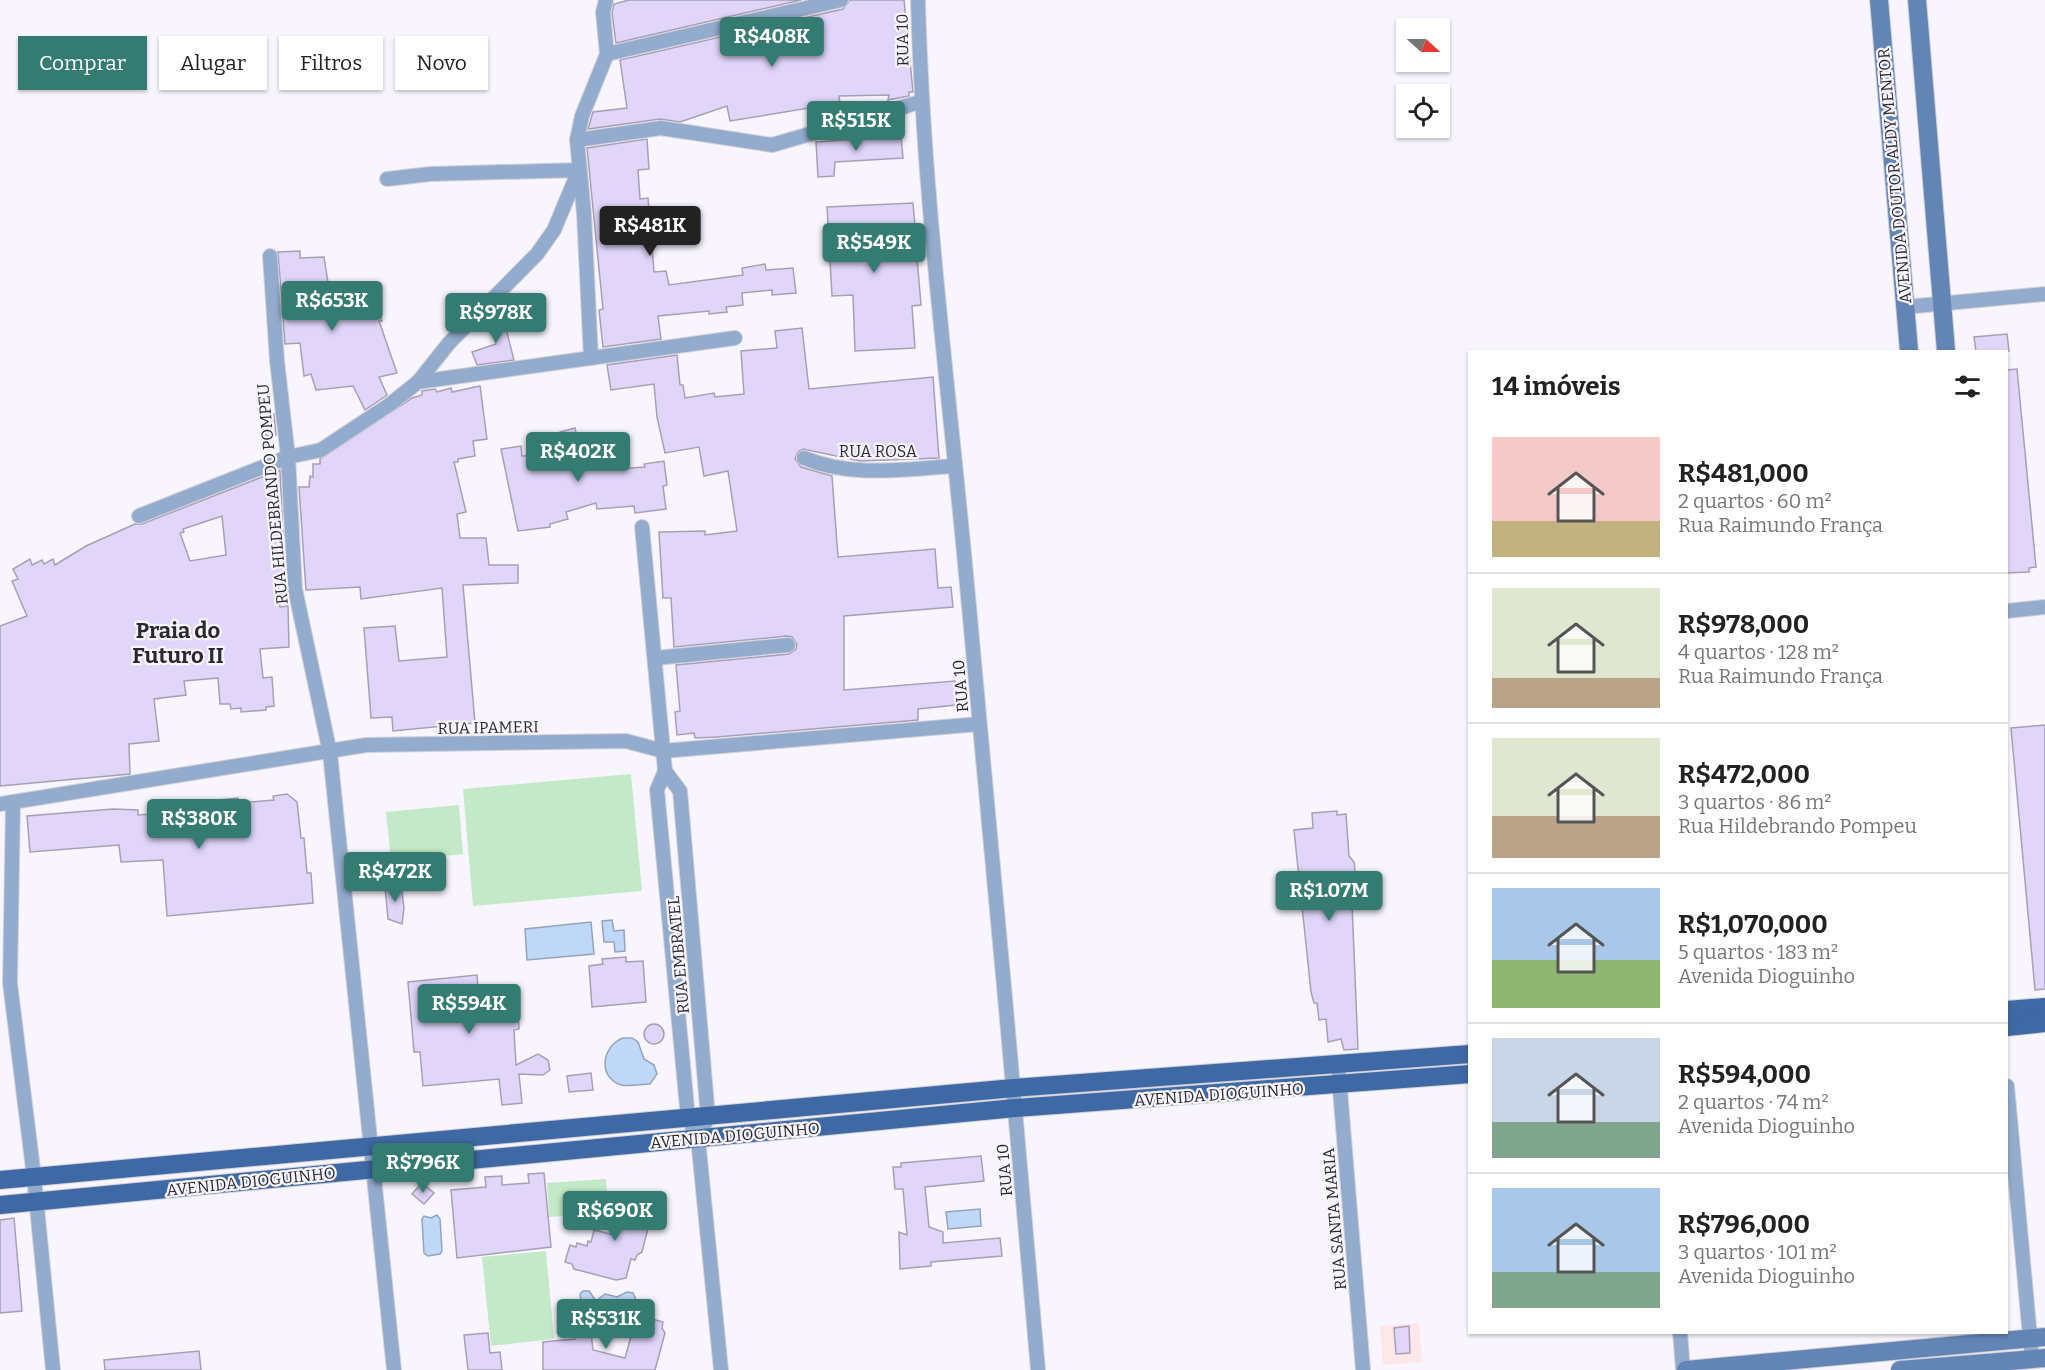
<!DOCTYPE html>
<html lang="pt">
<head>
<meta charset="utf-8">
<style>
  :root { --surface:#fff; --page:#f2f2f2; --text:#222; --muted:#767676; --line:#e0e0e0; --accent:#347b72 }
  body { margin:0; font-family:Bitter,serif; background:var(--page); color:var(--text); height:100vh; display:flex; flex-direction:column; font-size:22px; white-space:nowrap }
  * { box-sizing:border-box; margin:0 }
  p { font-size:20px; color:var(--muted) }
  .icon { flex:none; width:33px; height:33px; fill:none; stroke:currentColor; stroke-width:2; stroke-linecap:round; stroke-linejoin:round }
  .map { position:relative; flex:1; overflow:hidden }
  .side { position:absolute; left:1468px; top:350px; width:540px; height:984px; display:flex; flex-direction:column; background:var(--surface); border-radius:0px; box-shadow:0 2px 4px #0004 }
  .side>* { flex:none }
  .guide { position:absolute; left:18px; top:36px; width:570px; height:54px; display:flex; gap:12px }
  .needle { width:39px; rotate:111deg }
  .tools { position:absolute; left:1396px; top:18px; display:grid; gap:12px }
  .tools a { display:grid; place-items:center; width:54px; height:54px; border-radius:0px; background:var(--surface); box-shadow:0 2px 4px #0004; font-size:30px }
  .price { position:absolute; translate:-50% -51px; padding:0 14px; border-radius:6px; background:var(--accent); color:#fff; font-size:20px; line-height:39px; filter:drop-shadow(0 2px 3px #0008) }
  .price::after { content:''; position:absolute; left:50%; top:36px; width:18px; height:14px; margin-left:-9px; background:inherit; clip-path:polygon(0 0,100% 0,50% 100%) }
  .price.current { background:#222; color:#fff }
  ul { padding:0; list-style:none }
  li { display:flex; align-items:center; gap:18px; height:150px; padding:0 24px }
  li+li { border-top:2px solid var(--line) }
  li span { display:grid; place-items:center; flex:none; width:168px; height:120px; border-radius:0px; color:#555 }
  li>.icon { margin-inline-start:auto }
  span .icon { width:72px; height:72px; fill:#fffc; stroke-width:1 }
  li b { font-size:26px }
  h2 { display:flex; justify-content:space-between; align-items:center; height:72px; padding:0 24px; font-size:26px }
  .pill { padding:0 21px; border-radius:0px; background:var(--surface); box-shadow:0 2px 4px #0004; font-size:21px; line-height:54px }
  .pill.current { background:var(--accent); color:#fff }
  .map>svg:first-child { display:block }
  .industrial { fill:#fde7e9 }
  .green { fill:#c4e9c8 }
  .water { fill:#c0d8f8; stroke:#93a3bc; stroke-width:1.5 }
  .building { fill:#e1d5fa; stroke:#a7a0b5; stroke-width:1.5; fill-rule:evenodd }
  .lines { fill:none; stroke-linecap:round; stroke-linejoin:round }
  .street-casing { stroke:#d3d0d9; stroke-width:16 }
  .secondary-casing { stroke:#d3d0d9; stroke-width:20 }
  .primary-casing { stroke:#d3d0d9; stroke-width:20 }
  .street { stroke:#93abcd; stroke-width:14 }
  .secondary { stroke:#6285b6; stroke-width:18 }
  .primary { stroke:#3e69a5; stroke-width:18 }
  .labels { text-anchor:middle; stroke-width:4.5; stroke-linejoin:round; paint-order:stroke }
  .street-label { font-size:16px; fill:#2b2830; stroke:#f8f5fe }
  .district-label { font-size:22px; font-weight:bold; fill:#2b2830; stroke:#f8f5fe }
</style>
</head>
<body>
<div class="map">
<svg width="2045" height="1370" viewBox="0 0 2045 1370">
  <rect width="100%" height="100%" fill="#f8f5fe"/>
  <polygon class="industrial" points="1419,1323 1422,1362 1383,1365 1380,1326"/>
  <g class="green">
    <polygon points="631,774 642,891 473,906 463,789"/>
    <polygon points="459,805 463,854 391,861 386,812"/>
    <polygon points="606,1179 608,1213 549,1217 547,1183"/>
    <polygon points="546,1251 554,1339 491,1346 482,1257"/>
  </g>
  <g class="water">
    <polygon points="612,920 614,931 624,930 625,951 615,952 614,942 604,942 602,921"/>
    <polygon points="591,922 594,954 527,960 525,929"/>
    <path d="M 623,1038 L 632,1038 L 638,1042 L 644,1059 L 654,1065 L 657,1074 L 650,1084 C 641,1084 630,1087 621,1085 C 597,1077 602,1046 623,1038 Z"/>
    <polygon points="980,1209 981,1226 948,1229 946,1212"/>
    <polygon points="437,1215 440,1219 442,1251 440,1254 428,1256 424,1253 422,1219 424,1216 431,1218"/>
    <polygon points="583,1291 589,1291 596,1301 605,1294 617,1297 627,1292 633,1293 636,1300 632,1305 617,1310 615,1323 609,1332 595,1330 592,1317 577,1318 571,1314 571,1309 581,1302 580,1294"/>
  </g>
  <g class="building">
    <polygon points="629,0 801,0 616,43 612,13 614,4"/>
    <polygon points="850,0 904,0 913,92 909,92 909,96 888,100 889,95 839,96 840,103 730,121 727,106 680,122 660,119 588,129 593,112 627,108 620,60 843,9"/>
    <polygon points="901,136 903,158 835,162 834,176 818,177 816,142"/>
    <polygon points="647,139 649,169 638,170 640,199 648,198 654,272 666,271 669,285 743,275 742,268 765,264 766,270 793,268 796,293 772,295 772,290 742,293 743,305 726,307 727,312 709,314 709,311 658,316 661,339 603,347 599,310 603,309 587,148"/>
    <polygon points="913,203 915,226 889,228 890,260 917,258 921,305 912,306 915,348 855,351 853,295 832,296 827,207"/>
    <polygon points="300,251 300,258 324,257 333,314 378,307 382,321 379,321 397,373 379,377 387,395 365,410 353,386 316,390 311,374 304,376 300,343 285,344 278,252"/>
    <polygon points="502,313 514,360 477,365 472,352 496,344 489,316"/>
    <polygon points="802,328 809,389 933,377 939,458 860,461 803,449 798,452 795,459 801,467 832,476 838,557 935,549 938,588 951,587 953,607 844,616 844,690 955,681 956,705 918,709 918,720 717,737 695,738 694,733 677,735 675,712 680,711 676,665 789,654 796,649 797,644 792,637 787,636 674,647 671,598 663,598 659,532 705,531 705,535 737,531 728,471 704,476 699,447 665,453 657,417 654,384 611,390 607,365 677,355 680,385 683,385 685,398 714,393 715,397 744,394 741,351 777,348 775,331"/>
    <polygon points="2007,334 2009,351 1976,351 1974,337"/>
    <polygon points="2017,369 2036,567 2029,568 2029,572 2007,573 2007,370"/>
    <polygon points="480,386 487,439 473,441 475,456 458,459 458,462 454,462 466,512 457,514 460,538 486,538 489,565 518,565 518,583 463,585 475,723 393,731 392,717 371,718 364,628 395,626 399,661 447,657 442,588 361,599 360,587 306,590 299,487 309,487 310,476 313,477 313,464 320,464 320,459 412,398 422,395 422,391 435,389 437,392 451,388 452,392"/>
    <polygon points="274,414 276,435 266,436 263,417"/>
    <polygon points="575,428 580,450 615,447 617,469 645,467 644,464 664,461 667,485 663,486 666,509 635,513 634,506 597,509 596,503 566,512 568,519 550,524 550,527 518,531 501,449 521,446 522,456 565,454 560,432"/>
    <path d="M 280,470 L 285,578 L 278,580 L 280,607 L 288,606 L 289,647 L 260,649 L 263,678 L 272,677 L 274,706 L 266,707 L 266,710 L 241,712 L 241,708 L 231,709 L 230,704 L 220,704 L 218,678 L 184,681 L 186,695 L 154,699 L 159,741 L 129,744 L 130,774 L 0,786 L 0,626 L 27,616 L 12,581 L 18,579 L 13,569 L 30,559 L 32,565 L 42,560 L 44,564 L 53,559 L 55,565 L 86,546 L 135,524 L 142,524 ZM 222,516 L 226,555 L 190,561 L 180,533 L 184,532 L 183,529 Z"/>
    <polygon points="2045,725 2045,989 2035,990 2011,728"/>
    <polygon points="287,794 297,802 301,838 304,838 307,873 311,873 313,903 167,916 163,860 121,862 119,845 30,852 27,816 113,809 138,810 138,815 177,812 176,804 238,798 238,803 274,800 273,796"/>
    <polygon points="1337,811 1337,815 1346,814 1349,856 1354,862 1356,879 1351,879 1358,1049 1344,1050 1341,1039 1328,1042 1326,1019 1319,1020 1317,1003 1314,1003 1311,992 1294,830 1313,828 1312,813"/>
    <polygon points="401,885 404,908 402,924 388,919 385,887"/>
    <polygon points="626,957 626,962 643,961 646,1002 592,1007 589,966 603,964 602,959"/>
    <polygon points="477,975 478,989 517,985 519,1029 514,1030 516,1065 538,1054 548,1060 550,1070 543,1075 519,1074 522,1103 502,1105 499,1079 423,1086 420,1052 414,1052 408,982"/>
    <circle cx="654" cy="1034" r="10"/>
    <polygon points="591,1073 593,1090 569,1092 567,1076"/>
    <polygon points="981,1156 984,1181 925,1187 929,1227 943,1232 943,1243 1000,1238 1002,1256 931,1262 931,1266 900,1269 899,1232 907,1235 903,1189 895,1189 893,1167 901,1167 901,1163"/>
    <polygon points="544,1173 551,1247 457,1258 451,1190 486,1187 485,1177 502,1176 502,1185 529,1183 528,1174"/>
    <polygon points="422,1183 434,1193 424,1204 412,1194"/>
    <polygon points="629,1192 648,1198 653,1209 642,1252 637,1255 635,1260 631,1259 626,1278 616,1280 574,1269 572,1264 565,1262 570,1245 576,1247 577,1243 587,1246 588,1241 591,1242 594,1230 614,1235 623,1198 627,1200"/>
    <polygon points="14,1218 22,1311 0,1313 0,1220"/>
    <polygon points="641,1316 663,1322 662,1328 665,1333 655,1370 543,1370 543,1342 575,1339 573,1326 590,1324 593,1350 625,1358 635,1322 639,1323"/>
    <polygon points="1409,1326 1410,1353 1396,1354 1394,1328"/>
    <polygon points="488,1333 490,1353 500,1352 502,1370 468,1370 464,1335"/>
    <polygon points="199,1351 201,1370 105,1370 104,1360"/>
  </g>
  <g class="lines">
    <g class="street-casing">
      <g id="street">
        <path d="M 918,0 C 923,197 949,389 967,585 C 992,847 1015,1108 1038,1370"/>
        <polyline points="607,54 841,0"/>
        <polyline points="577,140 661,128 772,145 920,102"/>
        <polyline points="387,179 430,174 579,170 554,230 537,254 449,343 418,382"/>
        <polyline points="270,256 277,361 288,457 295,589 330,753 394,1370"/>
        <polyline points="1905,307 2045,294"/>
        <polyline points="591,358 584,214 577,140 582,116 607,54 603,12 606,0"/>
        <path d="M 804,458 C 852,478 903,469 955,466"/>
        <polyline points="139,516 288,457 321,450 389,405 418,382 735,338"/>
        <polyline points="642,527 665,771 657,790 688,1118 698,1139 721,1370"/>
        <polyline points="2007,611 2045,607"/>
        <polyline points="655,658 788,645"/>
        <polyline points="665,771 680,791 708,1117 698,1139"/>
        <polyline points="13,802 10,983 34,1177 53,1370"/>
        <polyline points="0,804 366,745 626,741 663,751 979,724"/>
        <polyline points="1338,1065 1363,1370"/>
        <polyline points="2007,1086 2032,1359"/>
        <polyline points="1680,1332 1683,1370"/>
      </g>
    </g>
    <g class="secondary-casing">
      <g id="secondary">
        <polyline points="1879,0 1909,351"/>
        <polyline points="1917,0 1946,351"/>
        <polyline points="1686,1370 2045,1337"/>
        <polyline points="1900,1370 2045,1358"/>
      </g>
    </g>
    <g class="primary-casing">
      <g id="primary">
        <polyline points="2007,1010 2045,1007"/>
        <polyline points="2007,1027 2045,1023"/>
        <polyline points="0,1180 1014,1088 1470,1054"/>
        <polyline points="0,1205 1015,1108 1470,1074"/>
      </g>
    </g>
    <use href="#street" class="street"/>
    <use href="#secondary" class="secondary"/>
    <use href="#primary" class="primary"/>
  </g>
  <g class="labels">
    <g class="street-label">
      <text transform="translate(902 40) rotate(-91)" y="6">RUA 10</text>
      <text transform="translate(1894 176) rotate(-95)" y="6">AVENIDA DOUTOR ALDY MENTOR</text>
      <text x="878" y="457">RUA ROSA</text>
      <text transform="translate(272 494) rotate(-95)" y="6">RUA HILDEBRANDO POMPEU</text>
      <text transform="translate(960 686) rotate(-95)" y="6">RUA 10</text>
      <text transform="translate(488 727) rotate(-1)" y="6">RUA IPAMERI</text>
      <text transform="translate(678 955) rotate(-95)" y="6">RUA EMBRATEL</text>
      <text transform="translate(1219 1094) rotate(-4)" y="6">AVENIDA DIOGUINHO</text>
      <text transform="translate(735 1135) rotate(-5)" y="6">AVENIDA DIOGUINHO</text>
      <text transform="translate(1004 1170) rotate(-95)" y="6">RUA 10</text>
      <text transform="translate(251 1181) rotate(-6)" y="6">AVENIDA DIOGUINHO</text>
      <text transform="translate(1334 1219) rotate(-95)" y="6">RUA SANTA MARIA</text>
    </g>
    <g class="district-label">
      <text x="178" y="638">Praia do<tspan x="178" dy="25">Futuro II</tspan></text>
    </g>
  </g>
</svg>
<div class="tools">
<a><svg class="needle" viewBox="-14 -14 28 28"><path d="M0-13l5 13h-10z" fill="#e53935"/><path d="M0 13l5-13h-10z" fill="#767676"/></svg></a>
<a><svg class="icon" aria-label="locate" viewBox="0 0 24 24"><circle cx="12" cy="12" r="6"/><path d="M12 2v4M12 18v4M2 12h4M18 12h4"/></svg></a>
</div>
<b class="price" style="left:772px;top:68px">R$408K</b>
<b class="price" style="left:856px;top:152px">R$515K</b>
<b class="price current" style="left:650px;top:257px">R$481K</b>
<b class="price" style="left:874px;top:274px">R$549K</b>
<b class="price" style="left:332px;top:332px">R$653K</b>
<b class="price" style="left:496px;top:344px">R$978K</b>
<b class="price" style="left:578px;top:483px">R$402K</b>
<b class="price" style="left:199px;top:850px">R$380K</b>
<b class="price" style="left:395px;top:903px">R$472K</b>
<b class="price" style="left:1329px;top:922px">R$1.07M</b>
<b class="price" style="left:469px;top:1035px">R$594K</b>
<b class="price" style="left:423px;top:1194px">R$796K</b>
<b class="price" style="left:615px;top:1242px">R$690K</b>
<b class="price" style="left:606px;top:1350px">R$531K</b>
<div class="guide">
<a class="pill current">Comprar</a>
<a class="pill">Alugar</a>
<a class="pill">Filtros</a>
<a class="pill">Novo</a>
</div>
<section class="side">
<h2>14 imóveis<svg class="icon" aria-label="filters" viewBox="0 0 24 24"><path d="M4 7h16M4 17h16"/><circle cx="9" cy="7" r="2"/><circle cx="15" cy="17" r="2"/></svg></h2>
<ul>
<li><span style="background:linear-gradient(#f6c9c9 70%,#c2b280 0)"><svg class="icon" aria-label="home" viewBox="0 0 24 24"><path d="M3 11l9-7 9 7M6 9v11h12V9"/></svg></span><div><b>R$481,000</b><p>2 quartos · 60 m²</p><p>Rua Raimundo França</p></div></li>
<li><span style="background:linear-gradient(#dfe7d0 75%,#b9a48a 0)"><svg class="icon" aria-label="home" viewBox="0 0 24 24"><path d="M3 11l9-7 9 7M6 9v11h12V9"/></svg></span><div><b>R$978,000</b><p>4 quartos · 128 m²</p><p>Rua Raimundo França</p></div></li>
<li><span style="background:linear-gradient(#dfe7d0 65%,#b9a48a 0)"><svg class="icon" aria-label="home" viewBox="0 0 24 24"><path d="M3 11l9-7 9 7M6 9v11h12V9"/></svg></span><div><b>R$472,000</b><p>3 quartos · 86 m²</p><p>Rua Hildebrando Pompeu</p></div></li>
<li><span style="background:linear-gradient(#a9c7e8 60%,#8fb573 0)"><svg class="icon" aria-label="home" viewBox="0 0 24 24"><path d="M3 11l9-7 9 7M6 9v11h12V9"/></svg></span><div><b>R$1,070,000</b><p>5 quartos · 183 m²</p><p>Avenida Dioguinho</p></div></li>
<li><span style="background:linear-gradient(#c9d6e8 70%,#7fa58c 0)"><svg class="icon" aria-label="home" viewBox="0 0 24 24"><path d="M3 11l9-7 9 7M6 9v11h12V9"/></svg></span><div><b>R$594,000</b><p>2 quartos · 74 m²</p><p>Avenida Dioguinho</p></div></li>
<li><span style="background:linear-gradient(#a9c7e8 70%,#7fa58c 0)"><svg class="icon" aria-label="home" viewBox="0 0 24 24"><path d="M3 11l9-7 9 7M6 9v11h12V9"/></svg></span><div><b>R$796,000</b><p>3 quartos · 101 m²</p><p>Avenida Dioguinho</p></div></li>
</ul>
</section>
</div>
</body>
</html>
